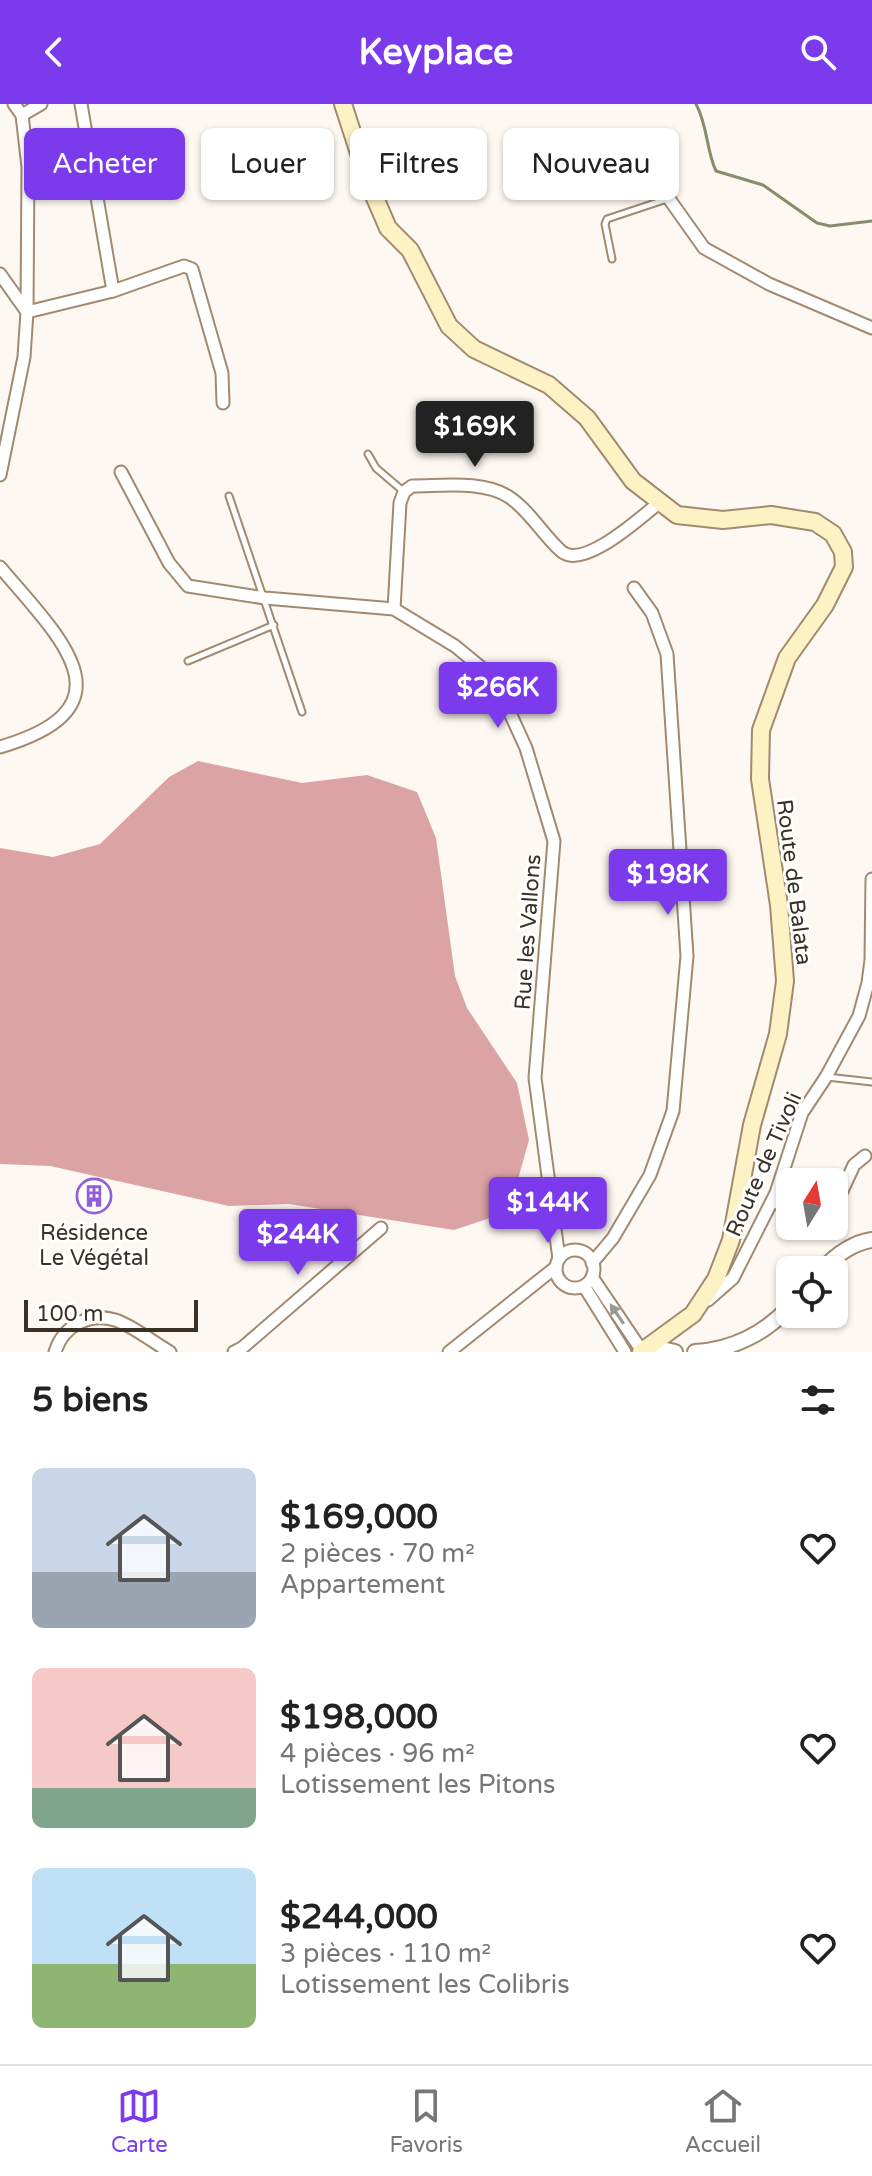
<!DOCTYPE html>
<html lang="fr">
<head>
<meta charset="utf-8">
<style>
  :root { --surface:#fff; --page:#f2f2f2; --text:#222; --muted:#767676; --line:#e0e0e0; --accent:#7c3aed }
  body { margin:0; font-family:"Varela Round",sans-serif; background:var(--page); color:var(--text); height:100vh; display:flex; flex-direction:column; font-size:30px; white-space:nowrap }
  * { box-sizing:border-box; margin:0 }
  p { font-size:26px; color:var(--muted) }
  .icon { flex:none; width:44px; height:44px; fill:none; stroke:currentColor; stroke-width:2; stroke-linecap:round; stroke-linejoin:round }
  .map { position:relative; height:1248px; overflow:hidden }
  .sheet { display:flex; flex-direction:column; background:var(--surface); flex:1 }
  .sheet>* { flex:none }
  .hud { position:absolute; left:24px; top:24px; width:824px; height:72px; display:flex; gap:16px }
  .needle { width:52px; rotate:11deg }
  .buttons { position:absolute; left:776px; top:1064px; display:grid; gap:16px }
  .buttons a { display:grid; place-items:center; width:72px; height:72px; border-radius:12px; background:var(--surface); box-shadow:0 2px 6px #0004; font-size:40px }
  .scale { position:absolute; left:24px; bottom:20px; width:174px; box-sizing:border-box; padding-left:8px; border:4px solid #3a3025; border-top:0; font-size:22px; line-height:28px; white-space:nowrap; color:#3a3025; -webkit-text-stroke:6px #fff; paint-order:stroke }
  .price { position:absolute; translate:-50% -68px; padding:0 18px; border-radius:8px; background:var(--accent); color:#fff; font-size:26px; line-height:52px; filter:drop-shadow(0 2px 4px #0008) }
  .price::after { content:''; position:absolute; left:50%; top:48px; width:24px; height:18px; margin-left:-12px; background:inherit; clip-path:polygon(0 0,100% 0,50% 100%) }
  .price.current { background:#222; color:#fff }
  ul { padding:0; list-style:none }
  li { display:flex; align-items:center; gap:24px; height:200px; padding:0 32px }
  li span { display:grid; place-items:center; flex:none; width:224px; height:160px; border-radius:12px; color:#555 }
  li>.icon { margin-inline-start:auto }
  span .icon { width:96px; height:96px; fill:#fffc; stroke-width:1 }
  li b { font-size:34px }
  h2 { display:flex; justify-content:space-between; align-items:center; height:96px; padding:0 32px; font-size:34px }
  .pill { padding:0 28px; border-radius:12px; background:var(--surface); box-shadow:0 2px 6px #0004; font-size:28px; line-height:72px }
  .pill.current { background:var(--accent); color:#fff }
  header { display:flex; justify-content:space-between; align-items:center; height:104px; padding:0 32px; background:var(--accent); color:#fff; font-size:36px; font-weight:700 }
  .tabs { display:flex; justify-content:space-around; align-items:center; height:112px; border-top:2px solid var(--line); background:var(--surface); font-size:22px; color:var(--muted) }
  .tabs a { display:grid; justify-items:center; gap:4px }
  .tabs .current { color:var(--accent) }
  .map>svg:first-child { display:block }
  .forest { fill:#dca3a4 }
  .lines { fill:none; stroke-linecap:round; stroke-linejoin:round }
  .stream { stroke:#868d69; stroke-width:3 }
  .service-casing { stroke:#a28a70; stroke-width:9 }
  .minor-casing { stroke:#a28a70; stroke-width:15 }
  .tertiary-casing { stroke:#a28a70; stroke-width:18 }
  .secondary-casing { stroke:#a28a70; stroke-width:20 }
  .service { stroke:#fff; stroke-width:5 }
  .minor { stroke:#fff; stroke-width:11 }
  .tertiary { stroke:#fff; stroke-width:14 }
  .secondary { stroke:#fcf2c4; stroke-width:16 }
  .oneway { fill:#9c9892 }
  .labels { text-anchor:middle; stroke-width:6; stroke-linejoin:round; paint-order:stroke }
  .street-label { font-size:22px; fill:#3a3025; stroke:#fff }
  .poi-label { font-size:22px; fill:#3a3025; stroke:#fff }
</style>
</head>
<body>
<header><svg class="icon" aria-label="back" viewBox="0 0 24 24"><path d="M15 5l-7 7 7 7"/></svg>Keyplace<svg class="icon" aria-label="search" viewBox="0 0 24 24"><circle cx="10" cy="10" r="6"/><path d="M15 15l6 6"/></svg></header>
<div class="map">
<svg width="872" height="1248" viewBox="0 0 872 1248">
  <rect width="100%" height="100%" fill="#fef8f2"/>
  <polygon class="forest" points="198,657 302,679 367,671 417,688 436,734 455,872 467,904 517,979 529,1036 511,1100 499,1111 454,1126 289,1100 229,1102 50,1062 0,1060 0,744 53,753 100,740 169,673"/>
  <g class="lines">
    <path class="stream" d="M 696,0 C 708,22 706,46 716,67 L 763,81 L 817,119 L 830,122 L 872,117"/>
    <g class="service-casing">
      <g id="service">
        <polyline points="612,155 605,120 607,115 667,95"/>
        <polyline points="368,350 376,364 403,387"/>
        <polyline points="229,392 302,608"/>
        <polyline points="188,557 274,521"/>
        <polyline points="827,973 872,978"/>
      </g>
    </g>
    <g class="minor-casing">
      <g id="minor">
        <polyline points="22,11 41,0"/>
        <polyline points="660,82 704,144 769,180 872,224"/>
        <polyline points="0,170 27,208 113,187 81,0"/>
        <polyline points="113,187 184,162 192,165 222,269 223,299"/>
        <polyline points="121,368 169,459 188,482 265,494 394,505 455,542 494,574 526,644 554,737 535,974 559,1155"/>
        <polyline points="0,371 24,253 27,208 28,63 22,11 14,0"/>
        <path d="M 0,463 C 59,533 137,603 0,643"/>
        <path d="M 394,505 L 400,399 L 404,388 L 412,382 C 442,382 483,376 509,393 C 529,406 543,431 561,447 C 583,467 641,413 660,398"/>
        <polyline points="772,1098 790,1102"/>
        <polyline points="834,1104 854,1061 865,1052"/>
        <circle cx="575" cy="1165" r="19"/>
        <polyline points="592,1159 613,1134 650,1071 673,1007 687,852 667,550 652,509 634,484"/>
        <polyline points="592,1173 642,1247"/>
        <polyline points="584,1182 625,1248"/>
        <polyline points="708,1196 733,1174 776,1089 802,1009 826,973 859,912 868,879 871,856 872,775"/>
        <path d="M 55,1248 C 63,1222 89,1208 115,1216 C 132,1221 154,1239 170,1248"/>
        <polyline points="234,1248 242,1244 381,1124"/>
        <polyline points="449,1248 556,1163"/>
      </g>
    </g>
    <g class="tertiary-casing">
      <g id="tertiary">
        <path d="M 822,1166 C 836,1151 852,1139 872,1136"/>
        <polyline points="649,1242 675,1248"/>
        <path d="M 695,1248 C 731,1246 765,1230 790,1202"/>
      </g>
    </g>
    <g class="secondary-casing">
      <polyline id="secondary" points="343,0 369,80 388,124 410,146 449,222 474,245 549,281 587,314 633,377 677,411 723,416 771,411 815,418 833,430 843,448 844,463 825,501 787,554 761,626 760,675 779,801 785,877 778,930 752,1021 731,1136 716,1175 693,1210 641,1248"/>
    </g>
    <use href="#service" class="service"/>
    <use href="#minor" class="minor"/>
    <use href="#tertiary" class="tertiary"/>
    <use href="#secondary" class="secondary"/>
  </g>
  <defs><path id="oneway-solid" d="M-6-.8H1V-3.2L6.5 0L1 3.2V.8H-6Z" transform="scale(2)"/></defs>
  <use class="oneway" href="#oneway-solid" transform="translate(617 1210) rotate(-124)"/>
  <defs>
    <g id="building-ring" transform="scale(1.8)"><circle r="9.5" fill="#fff" stroke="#925ed7" stroke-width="1.5"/><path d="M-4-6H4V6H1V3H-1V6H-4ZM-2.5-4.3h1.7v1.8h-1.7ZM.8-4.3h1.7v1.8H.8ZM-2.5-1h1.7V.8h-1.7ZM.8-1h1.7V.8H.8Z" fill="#925ed7"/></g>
  </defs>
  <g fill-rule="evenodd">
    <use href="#building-ring" x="94" y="1092"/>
  </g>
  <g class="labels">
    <g class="street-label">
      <text transform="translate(795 778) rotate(83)" y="8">Route de Balata</text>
      <text transform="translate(527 828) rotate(-86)" y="8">Rue les Vallons</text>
      <text transform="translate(763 1060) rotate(-66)" y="8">Route de Tivoli</text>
    </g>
    <g class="poi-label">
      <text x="94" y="1136">Résidence<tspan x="94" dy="25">Le Végétal</tspan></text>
    </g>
  </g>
</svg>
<div class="buttons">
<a><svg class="needle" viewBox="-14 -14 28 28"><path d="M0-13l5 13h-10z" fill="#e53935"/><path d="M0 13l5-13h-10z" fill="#767676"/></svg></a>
<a><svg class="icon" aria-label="locate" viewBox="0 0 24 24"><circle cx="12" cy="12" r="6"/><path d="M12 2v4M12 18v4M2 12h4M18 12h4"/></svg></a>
</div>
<div class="scale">100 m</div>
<b class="price current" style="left:475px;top:365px">$169K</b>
<b class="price" style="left:498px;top:626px">$266K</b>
<b class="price" style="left:668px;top:813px">$198K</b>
<b class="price" style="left:548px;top:1141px">$144K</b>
<b class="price" style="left:298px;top:1173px">$244K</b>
<div class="hud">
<a class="pill current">Acheter</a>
<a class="pill">Louer</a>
<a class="pill">Filtres</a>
<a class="pill">Nouveau</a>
</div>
</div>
<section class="sheet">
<h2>5 biens<svg class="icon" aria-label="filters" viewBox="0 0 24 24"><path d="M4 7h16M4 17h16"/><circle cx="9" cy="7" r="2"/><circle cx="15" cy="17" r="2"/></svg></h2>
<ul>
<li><span style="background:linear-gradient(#c9d6e8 65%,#9aa5b1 0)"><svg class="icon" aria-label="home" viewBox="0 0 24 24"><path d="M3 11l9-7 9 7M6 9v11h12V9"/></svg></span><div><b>$169,000</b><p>2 pièces · 70 m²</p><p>Appartement</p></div><svg class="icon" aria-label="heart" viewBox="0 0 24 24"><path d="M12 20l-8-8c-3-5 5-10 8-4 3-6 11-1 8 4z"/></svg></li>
<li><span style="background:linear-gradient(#f6c9c9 75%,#7fa58c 0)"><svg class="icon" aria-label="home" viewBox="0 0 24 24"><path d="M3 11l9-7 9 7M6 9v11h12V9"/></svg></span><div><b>$198,000</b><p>4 pièces · 96 m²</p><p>Lotissement les Pitons</p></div><svg class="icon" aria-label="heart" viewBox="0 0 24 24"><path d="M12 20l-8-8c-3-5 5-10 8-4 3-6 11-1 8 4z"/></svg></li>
<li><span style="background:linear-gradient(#bfe0f5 60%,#8fb573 0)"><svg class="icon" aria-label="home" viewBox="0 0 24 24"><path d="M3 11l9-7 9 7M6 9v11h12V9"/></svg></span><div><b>$244,000</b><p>3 pièces · 110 m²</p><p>Lotissement les Colibris</p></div><svg class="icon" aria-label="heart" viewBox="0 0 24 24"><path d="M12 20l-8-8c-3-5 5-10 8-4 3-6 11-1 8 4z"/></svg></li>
</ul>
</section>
<nav class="tabs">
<a class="current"><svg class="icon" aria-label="map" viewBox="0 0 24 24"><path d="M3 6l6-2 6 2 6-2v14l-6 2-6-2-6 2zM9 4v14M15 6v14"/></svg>Carte</a>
<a><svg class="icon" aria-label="saved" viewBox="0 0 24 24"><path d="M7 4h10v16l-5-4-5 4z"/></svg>Favoris</a>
<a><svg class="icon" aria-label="home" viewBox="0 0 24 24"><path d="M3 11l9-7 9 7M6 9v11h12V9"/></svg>Accueil</a>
</nav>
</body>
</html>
